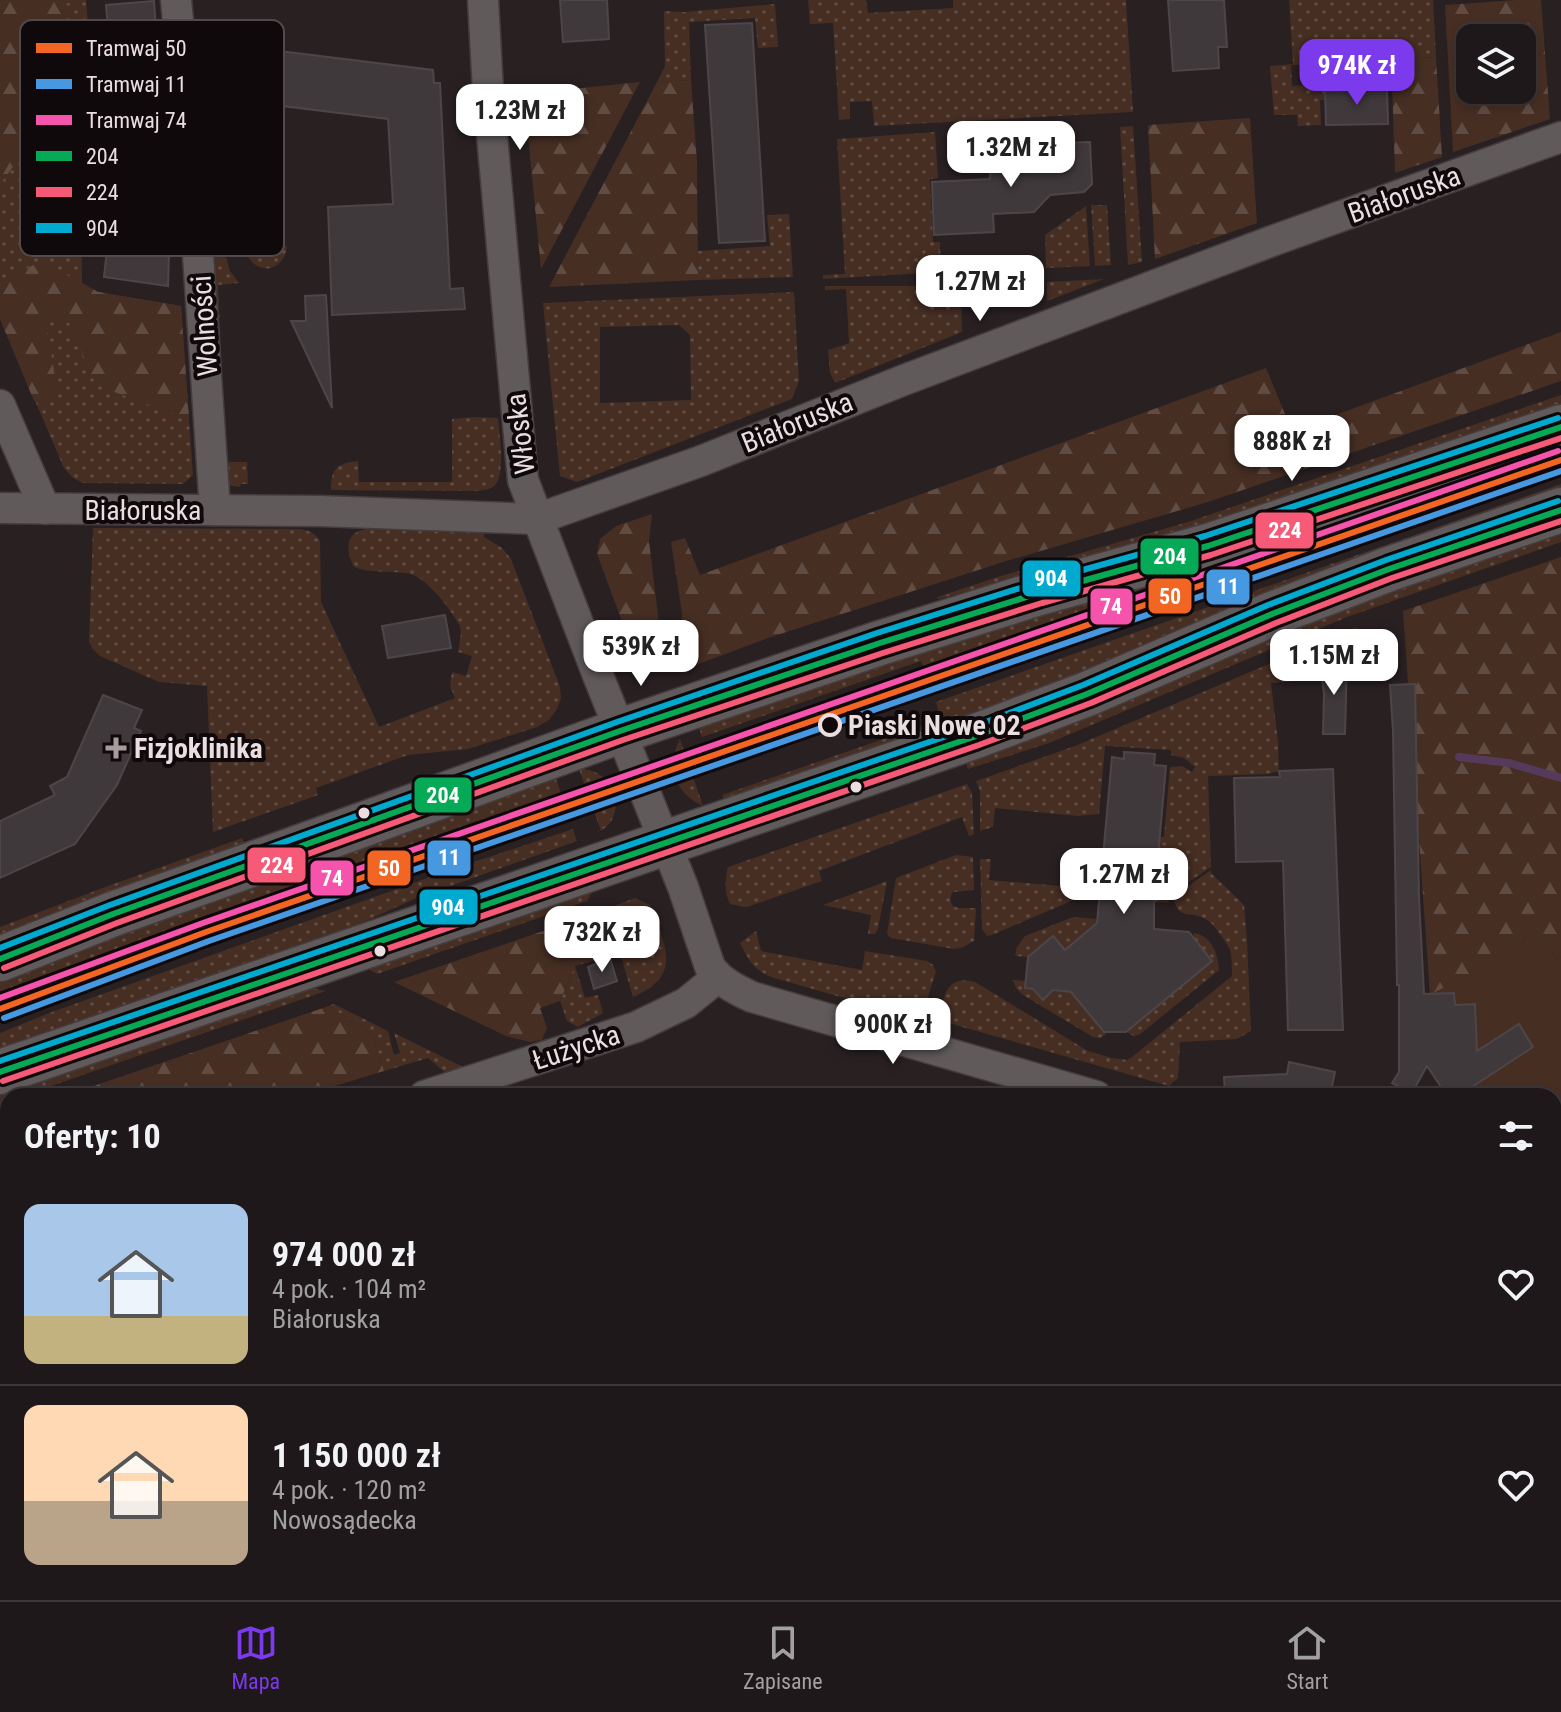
<!DOCTYPE html>
<html lang="pl">
<head>
<meta charset="utf-8">
<style>
  :root { --surface:#1f181a; --page:#272123; --text:#f1f3f6; --muted:#a1a0a2; --line:#3c3739; --accent:#7c3aed }
  body { margin:0; font-family:"Roboto Condensed",sans-serif; background:var(--page); color:var(--text); height:100vh; display:flex; flex-direction:column; font-size:30px; white-space:nowrap }
  * { box-sizing:border-box; margin:0 }
  p { font-size:26px; color:var(--muted) }
  .icon { flex:none; width:44px; height:44px; fill:none; stroke:currentColor; stroke-width:2; stroke-linecap:round; stroke-linejoin:round }
  .map { position:relative; flex:1; overflow:hidden }
  .side { position:absolute; left:0px; top:1088px; width:1562px; height:512px; display:flex; flex-direction:column; background:var(--surface); border-radius:24px 24px 0 0; box-shadow:0 4px 12px #0003,0 0 0 2px var(--line) }
  .side>* { flex:none }
  .controls { position:absolute; left:1456px; top:24px; display:grid; gap:16px }
  .controls a { display:grid; place-items:center; width:80px; height:80px; border-radius:16px; background:var(--surface); box-shadow:0 4px 12px #0003,0 0 0 2px var(--line); font-size:40px }
  .price { position:absolute; translate:-50% -68px; padding:0 18px; border-radius:16px; background:#fff; color:#222; font-size:26px; line-height:52px; filter:drop-shadow(0 2px 4px #0008) }
  .price::after { content:''; position:absolute; left:50%; top:48px; width:24px; height:18px; margin-left:-12px; background:inherit; clip-path:polygon(0 0,100% 0,50% 100%) }
  .price.on { background:var(--accent); color:#fff }
  ul { padding:0; list-style:none }
  li { display:flex; align-items:center; gap:24px; height:200px; padding:0 24px }
  li+li { border-top:2px solid var(--line) }
  li span { display:grid; place-items:center; flex:none; width:224px; height:160px; border-radius:16px; color:#555 }
  li>.icon { margin-inline-start:auto }
  span .icon { width:96px; height:96px; fill:#fffc; stroke-width:1 }
  li b { font-size:34px }
  h2 { display:flex; justify-content:space-between; align-items:center; height:96px; padding:0 24px; font-size:34px }
  .tab-bar { display:flex; justify-content:space-around; align-items:center; height:112px; border-top:2px solid var(--line); background:var(--surface); font-size:22px; color:var(--muted) }
  .tab-bar a { display:grid; justify-items:center; gap:4px }
  .tab-bar .on { color:var(--accent) }
  .map>svg:first-child { display:block }
  .grass { fill:url(#grass-dots); fill-rule:evenodd }
  .forest { fill:url(#forest-firs); fill-rule:evenodd }
  .garden { fill:#462e23 }
  .lines { fill:none; stroke-linecap:round; stroke-linejoin:round }
  .stream { stroke:#563a5b; stroke-width:8 }
  .building { fill:#40393c; stroke:#4d4649; stroke-width:2 }
  .street-casing { stroke:#443c3f; stroke-width:33 }
  .secondary-casing { stroke:#443c3f; stroke-width:47 }
  .street { stroke:#605a5b; stroke-width:30 }
  .secondary { stroke:#605a5b; stroke-width:44 }
  .bus-1-casing { stroke:#10090b; stroke-width:12 }
  .bus-2-casing { stroke:#10090b; stroke-width:12 }
  .bus-3-casing { stroke:#10090b; stroke-width:12 }
  .bus-1 { stroke:#06aa56; stroke-width:6 }
  .bus-2 { stroke:#f75a77; stroke-width:6 }
  .bus-3 { stroke:#00a9ce; stroke-width:6 }
  .tram-1-casing { stroke:#10090b; stroke-width:12 }
  .tram-2-casing { stroke:#10090b; stroke-width:12 }
  .tram-3-casing { stroke:#10090b; stroke-width:12 }
  .tram-1 { stroke:#f26522; stroke-width:6 }
  .tram-2 { stroke:#4699e1; stroke-width:6 }
  .tram-3 { stroke:#f653ac; stroke-width:6 }
  .stop-dot { fill:#10090b; stroke:#eadee1; stroke-width:4 }
  .poi-dot { fill:#a69c9e; stroke:#10090b; stroke-width:3 }
  .bus-dot { fill:#eadee1; stroke:#10090b; stroke-width:3 }
  .labels { text-anchor:middle; stroke-width:8; stroke-linejoin:round; paint-order:stroke }
  .street-label { font-size:28px; fill:#eadee1; stroke:#10090b }
  .stop-label { font-size:28px; font-weight:bold; fill:#eadee1; stroke:#10090b; text-anchor:start }
  .poi-label { font-size:28px; font-weight:bold; fill:#eadee1; stroke:#10090b; text-anchor:start }
  .key { fill:#10090b; stroke:#51494b; stroke-width:2 }
  .key-label { font-size:22px; fill:#eadee1 }
  .line-badge { stroke:#10090b; stroke-width:3 }
  .badge-label { font-size:22px; text-anchor:middle; font-weight:bold; fill:#fff }
</style>
</head>
<body>
<div class="map">
<svg width="1561" height="1600" viewBox="0 0 1561 1600">
  <defs>
    <pattern id="grass-dots" width="8" height="8" patternUnits="userSpaceOnUse" patternTransform="scale(2)"><rect width="8" height="8" fill="#462e23"/><path d="M2 2h.1M6 6h.1" fill="none" stroke="#614c43" stroke-width="1.8" stroke-linecap="round"/></pattern>
    <pattern id="forest-firs" width="22" height="20" patternUnits="userSpaceOnUse" patternTransform="scale(2)"><rect width="22" height="20" fill="#462e23"/><path d="M5 1l3.5 6h-7zM16 11l3.5 6h-7z" fill="#614c43"/></pattern>
  </defs>
  <rect width="100%" height="100%" fill="#292022"/>
  <g class="grass">
    <polygon points="0,0 86,0 97,136 94,160 81,160 82,283 98,292 181,306 193,475 183,484 83,483 73,478 64,468 0,319"/>
    <polygon points="808,0 866,0 868,13 953,8 953,0 1126,0 1133,112 874,126 872,101 850,102 850,119 839,120 833,23 810,24"/>
    <path d="M 1289,0 L 1433,0 L 1436,57 L 1394,59 L 1392,82 L 1343,84 L 1343,99 L 1320,100 L 1321,125 L 1298,126 L 1297,115 L 1274,115 L 1270,66 L 1293,64 ZM 1291,65 L 1311,65 L 1312,85 L 1292,86 Z"/>
    <polygon points="775,4 778,47 758,48 755,18 689,22 691,80 657,82 665,66 664,11 684,12"/>
    <polygon points="207,82 215,251 224,251 230,271 239,283 218,285 226,462 247,462 248,484 241,484 240,487 227,485 194,83"/>
    <polygon points="1133,126 1142,262 1128,265 1120,127"/>
    <polygon points="935,132 938,178 930,179 933,242 940,242 941,272 823,279 823,275 845,274 837,139"/>
    <polygon points="1091,205 1107,205 1111,265 1095,266"/>
    <polygon points="1086,206 1090,266 1046,268 1045,235"/>
    <polygon points="789,214 793,277 698,280 698,251 770,246 767,215"/>
    <path d="M 287,246 C 284,275 251,276 245,248 Z"/>
    <polygon points="1104,279 1047,301 1047,282"/>
    <polygon points="825,286 961,286 962,332 835,383 830,373 828,350 849,343 846,289 825,290"/>
    <path d="M 794,292 L 799,381 L 792,399 L 577,482 L 560,476 L 543,303 ZM 679,325 L 690,335 L 691,400 L 600,403 L 600,327 Z"/>
    <polygon points="1561,395 1561,408 1259,511 1100,557 938,599 937,597 1001,576 1188,522"/>
    <path d="M 475,417 L 498,418 C 499,433 506,474 495,485 C 491,490 483,490 476,491 L 331,490 C 331,469 337,463 358,461 L 359,482 L 452,482 L 452,419 Z"/>
    <polygon points="1561,443 1561,452 926,673 921,661 702,737 699,727 941,643"/>
    <polygon points="1561,484 1561,494 1173,641 727,805 722,795 941,719 936,702"/>
    <path d="M 93,528 L 300,529 C 310,531 315,533 320,541 L 321,602 L 379,727 L 455,698 L 450,686 L 452,672 L 466,676 L 472,656 L 458,652 L 461,634 L 460,626 C 450,609 426,575 406,573 C 388,571 370,573 354,567 C 345,551 345,532 366,529 L 484,530 L 484,537 L 502,548 L 511,559 L 560,687 L 561,698 L 557,709 L 549,720 L 537,727 L 468,749 L 408,755 L 316,788 L 318,795 L 213,832 L 207,686 L 159,682 L 100,656 L 92,648 L 89,641 Z"/>
    <polygon points="1561,530 1561,542 1347,617 1049,743 968,769 964,758 1340,606"/>
    <polygon points="1357,627 1355,659 1321,664 1322,679 1271,683 1278,742 1279,771 1267,774 1208,776 1211,867 1169,895 1168,903 1154,902 1160,837 1164,837 1170,767 1182,766 1192,772 1195,767 1184,758 1171,755 1171,750 1105,746 1099,814 1078,816 995,808 993,827 980,831 980,791 976,781 1075,746"/>
    <path d="M 680,739 L 703,806 C 675,794 666,766 680,739 Z"/>
    <path d="M 579,769 C 604,768 624,793 613,817 C 611,823 606,827 601,831 Z"/>
    <polygon points="555,776 563,799 190,930 0,1001 0,975"/>
    <path d="M 967,784 L 972,793 L 974,834 L 969,836 L 962,817 L 819,871 L 822,881 L 750,906 L 744,907 L 730,904 C 724,892 725,880 728,867 Z"/>
    <polygon points="573,829 577,841 414,899 305,949 0,1055 0,1033 52,1012 447,871"/>
    <polygon points="242,838 245,844 0,940 0,927 108,886"/>
    <polygon points="1084,851 1080,896 1078,896 1076,899 992,935 987,936 982,929 980,859 991,859 989,880 1073,887 1075,857"/>
    <path d="M 956,855 L 973,857 L 974,890 L 953,892 C 949,897 950,901 953,906 L 958,908 L 976,908 L 974,941 L 961,948 L 954,949 L 891,938 L 887,934 L 896,878 Z"/>
    <path d="M 1211,870 L 1211,873 L 1244,905 L 1247,940 L 1251,1031 L 1237,1039 L 1180,1042 L 1178,1078 L 1169,1086 L 938,1020 C 944,998 945,974 975,982 L 1088,1051 L 1112,1058 L 1127,1060 L 1132,1057 L 1232,976 C 1232,968 1232,957 1230,950 C 1226,942 1217,929 1211,923 C 1194,907 1176,924 1174,896 Z"/>
    <polygon points="887,881 878,929 875,934 868,934 871,915 823,905"/>
    <polygon points="589,889 591,894 587,901 377,974 370,970 367,965"/>
    <path d="M 635,898 L 650,905 C 665,946 684,975 633,997 L 608,913 L 611,907 Z"/>
    <polygon points="1073,917 1097,919 1096,923 1065,950 1053,936 1028,957 1015,956 1017,947 1025,936"/>
    <path d="M 756,931 L 761,951 L 862,970 L 865,951 L 927,961 L 933,965 L 936,971 L 921,1020 L 771,977 C 753,969 749,961 740,943 Z"/>
    <path d="M 1194,933 C 1212,936 1218,954 1219,970 L 1139,1035 C 1133,1037 1131,1035 1126,1031 L 1212,961 L 1198,943 L 1193,942 Z"/>
    <polygon points="575,966 585,998 598,995 603,1013 578,1027 567,1021 560,1001"/>
    <polygon points="1013,980 1026,981 1031,989 1046,996 1052,991 1073,992 1083,1006 1106,1034 1100,1038 1093,1037 1023,995 1016,988"/>
    <polygon points="312,988 326,991 22,1096 8,1096 8,1101 0,1103 0,1092 301,989"/>
    <polygon points="334,1004 388,1031 394,1055 400,1053 394,1033 465,1068 446,1073 428,1058 384,1071 373,1035 329,1006"/>
    <polygon points="729,1592 983,1592 980,1600 730,1600"/>
    <polygon points="1151,1592 1198,1592 1225,1600 1142,1600"/>
  </g>
  <g class="forest">
    <polygon points="0,0 86,0 64,4 53,110 0,185"/>
    <path d="M 1517,0 L 1541,0 L 1550,119 L 1453,152 L 1445,5 ZM 1470,38 L 1522,38 L 1522,90 L 1470,90 Z"/>
    <polygon points="1436,57 1442,157 1395,173 1392,82 1394,59"/>
    <polygon points="691,80 697,162 698,280 549,287 657,82"/>
    <polygon points="640,82 541,269 524,94"/>
    <polygon points="1250,118 1257,223 1155,259 1148,125"/>
    <polygon points="42,261 98,292 181,306 189,420 96,385 69,323 46,319 58,398 34,401 0,319 0,281"/>
    <polygon points="1561,332 1561,381 1208,502 1003,562 768,638 680,671 682,613 671,542 685,538 700,575 1266,368 1292,431"/>
    <polygon points="652,514 649,541 664,665 649,665 633,651 597,554 600,539 616,526"/>
    <polygon points="1561,557 1561,957 1556,959 1543,936 1430,995 1403,611"/>
    <polygon points="596,913 610,956 575,966 560,1001 540,1008 547,1028 542,1040 530,1042 506,1036 394,982"/>
    <polygon points="329,1006 373,1035 384,1071 302,1096 64,1096"/>
    <polygon points="8,1115 8,1198 0,1201 0,1118"/>
  </g>
  <g class="garden">
    <polygon points="1543,935 1556,959 1561,957 1561,1157 1554,1162 1554,1096 1445,1096 1426,1063 1430,995"/>
    <polygon points="749,1592 823,1592 823,1600 750,1600"/>
  </g>
  <g class="lines">
    <polyline class="stream" points="1459,757 1509,763 1561,778"/>
  </g>
  <g class="building">
    <polygon points="560,0 607,0 609,39 563,42"/>
    <polygon points="1168,0 1224,0 1227,47 1218,47 1219,68 1173,71"/>
    <polygon points="154,1 170,219 168,286 104,277 118,148 106,5"/>
    <polygon points="752,23 765,241 719,243 705,25"/>
    <polygon points="255,48 433,70 434,83 440,83 450,289 463,288 465,309 332,315 328,207 393,204 388,119 258,103"/>
    <polygon points="1387,88 1388,124 1326,125 1325,91"/>
    <polygon points="1090,142 1092,184 1084,192 1050,195 1034,212 993,214 994,232 934,235 932,182 990,179 990,164 1040,161 1039,144"/>
    <polygon points="326,295 332,407 332,408 291,321 306,321 305,296"/>
    <polygon points="445,615 451,648 388,658 382,626"/>
    <polygon points="1347,660 1345,734 1323,734 1324,694 1320,664"/>
    <polygon points="1415,684 1419,898 1424,994 1454,993 1455,1005 1475,1004 1477,1051 1519,1024 1533,1047 1458,1096 1447,1096 1427,1066 1412,1093 1392,1083 1399,1072 1399,985 1397,985 1393,731 1390,685"/>
    <polygon points="103,695 142,710 134,728 141,731 117,785 75,844 0,878 0,821 55,795 50,786 67,777"/>
    <polygon points="1124,752 1155,754 1154,765 1166,766 1154,902 1154,929 1189,932 1212,961 1126,1032 1104,1032 1071,992 1053,990 1043,1000 1033,989 1025,988 1028,957 1053,936 1065,950 1097,923 1112,757 1124,759"/>
    <polygon points="1333,769 1343,1030 1288,1030 1283,861 1236,862 1234,778 1280,777 1279,771"/>
    <polygon points="610,958 617,981 594,989 588,967"/>
    <polygon points="1289,1062 1335,1072 1330,1096 1225,1096 1224,1077 1287,1074"/>
  </g>
  <g class="lines">
    <g class="street-casing">
      <g id="street">
        <polyline points="176,0 192,165 215,510"/>
        <path d="M 483,0 L 488,91 L 523,480 L 599,678 L 683,887 L 710,967 C 721,982 735,989 752,997 L 1096,1096"/>
        <polyline points="0,405 45,509"/>
        <polyline points="0,508 320,511 537,519 701,461 904,380 1272,241 1561,137"/>
        <polyline points="424,1096 636,1027 686,1003 718,977"/>
        <polyline points="0,1233 8,1230"/>
        <polyline points="1554,1342 1561,1349"/>
      </g>
    </g>
    <g class="secondary-casing">
      <g id="secondary">
        <polyline points="0,959 113,914 370,822 620,731 880,643 1039,593 1208,546 1561,427"/>
        <polyline points="0,1072 976,736 1087,694 1272,614 1389,569 1561,510"/>
      </g>
    </g>
    <use href="#street" class="street"/>
    <use href="#secondary" class="secondary"/>
    <g class="bus-1-casing">
      <g id="bus-1">
        <polyline points="0,959 113,914 620,731 880,643 1039,593 1208,546 1561,427"/>
        <polyline points="0,1072 976,736 1087,694 1272,614 1389,569 1561,510"/>
      </g>
    </g>
    <g class="bus-2-casing">
      <g id="bus-2">
        <polyline points="4,968 117,923 623,740 883,653 1042,603 1211,555 1561,438"/>
        <polyline points="3,1081 979,745 1091,703 1276,623 1392,578 1561,521"/>
      </g>
    </g>
    <g class="bus-3-casing">
      <g id="bus-3">
        <polyline points="0,948 110,905 617,722 877,633 1036,583 1205,536 1558,418"/>
        <polyline points="0,1061 973,727 1083,685 1268,605 1386,560 1558,501"/>
      </g>
    </g>
    <use href="#bus-1" class="bus-1"/>
    <use href="#bus-2" class="bus-2"/>
    <use href="#bus-3" class="bus-3"/>
    <g class="tram-1-casing">
      <polyline id="tram-1" points="0,1009 206,932 1561,460"/>
    </g>
    <g class="tram-2-casing">
      <polyline id="tram-2" points="4,1018 209,941 1561,471"/>
    </g>
    <g class="tram-3-casing">
      <polyline id="tram-3" points="0,998 203,923 1558,451"/>
    </g>
    <use href="#tram-1" class="tram-1"/>
    <use href="#tram-2" class="tram-2"/>
    <use href="#tram-3" class="tram-3"/>
  </g>
  <circle class="stop-dot" cx="830" cy="725" r="10"/>
  <path class="poi-dot" d="M112 736h8v8h8v8h-8v8h-8v-8h-8v-8h8z"/>
  <g class="bus-dot">
    <circle cx="856" cy="787" r="7"/>
    <circle cx="364" cy="813" r="7"/>
    <circle cx="380" cy="951" r="7"/>
  </g>
  <g class="labels">
    <g class="street-label">
      <text transform="translate(1404 194) rotate(-20)" y="10">Białoruska</text>
      <text transform="translate(204 326) rotate(-94)" y="10">Wolności</text>
      <text transform="translate(797 422) rotate(-22)" y="10">Białoruska</text>
      <text transform="translate(520 434) rotate(-97)" y="10">Włoska</text>
      <text x="143" y="520">Białoruska</text>
      <text transform="translate(576 1047) rotate(-18)" y="10">Łużycka</text>
    </g>
    <g class="stop-label">
      <text x="848" y="735">Piaski Nowe 02</text>
    </g>
    <g class="poi-label">
      <text x="134" y="758">Fizjoklinika</text>
    </g>
  </g>
  <rect x="20" y="20" width="264" height="236" rx="12" class="key"/>
  <rect x="36" y="43" width="36" height="10" fill="#f26522"/>
  <rect x="36" y="79" width="36" height="10" fill="#4699e1"/>
  <rect x="36" y="115" width="36" height="10" fill="#f653ac"/>
  <rect x="36" y="151" width="36" height="10" fill="#06aa56"/>
  <rect x="36" y="187" width="36" height="10" fill="#f75a77"/>
  <rect x="36" y="223" width="36" height="10" fill="#00a9ce"/>
  <g class="key-label">
    <text x="86" y="56">Tramwaj 50</text>
    <text x="86" y="92">Tramwaj 11</text>
    <text x="86" y="128">Tramwaj 74</text>
    <text x="86" y="164">204</text>
    <text x="86" y="200">224</text>
    <text x="86" y="236">904</text>
  </g>
  <g class="line-badge">
    <rect x="1254" y="511" width="61" height="39" rx="8" fill="#f75a77"/>
    <rect x="1139" y="537" width="61" height="39" rx="8" fill="#06aa56"/>
    <rect x="1021" y="559" width="61" height="39" rx="8" fill="#00a9ce"/>
    <rect x="1205" y="568" width="46" height="38" rx="8" fill="#4699e1"/>
    <rect x="1147" y="577" width="46" height="38" rx="8" fill="#f26522"/>
    <rect x="1089" y="587" width="45" height="39" rx="8" fill="#f653ac"/>
    <rect x="413" y="776" width="60" height="38" rx="8" fill="#06aa56"/>
    <rect x="426" y="839" width="46" height="38" rx="8" fill="#4699e1"/>
    <rect x="246" y="846" width="61" height="38" rx="8" fill="#f75a77"/>
    <rect x="366" y="849" width="46" height="38" rx="8" fill="#f26522"/>
    <rect x="309" y="859" width="46" height="38" rx="8" fill="#f653ac"/>
    <rect x="418" y="888" width="61" height="38" rx="8" fill="#00a9ce"/>
  </g>
  <g class="badge-label">
    <text x="1285" y="538">224</text>
    <text x="1170" y="564">204</text>
    <text x="1051" y="586">904</text>
    <text x="1228" y="594">11</text>
    <text x="1170" y="604">50</text>
    <text x="1111" y="614">74</text>
    <text x="443" y="803">204</text>
    <text x="449" y="865">11</text>
    <text x="277" y="873">224</text>
    <text x="389" y="876">50</text>
    <text x="332" y="886">74</text>
    <text x="448" y="915">904</text>
  </g>
</svg>
<div class="controls">
<a><svg class="icon" aria-label="layers" viewBox="0 0 24 24"><path d="M12 4l9 5-9 5-9-5zM3 14l9 5 9-5"/></svg></a>
</div>
<b class="price on" style="left:1357px;top:107px">974K zł</b>
<b class="price" style="left:520px;top:152px">1.23M zł</b>
<b class="price" style="left:1011px;top:189px">1.32M zł</b>
<b class="price" style="left:980px;top:323px">1.27M zł</b>
<b class="price" style="left:1292px;top:483px">888K zł</b>
<b class="price" style="left:641px;top:688px">539K zł</b>
<b class="price" style="left:1334px;top:697px">1.15M zł</b>
<b class="price" style="left:1124px;top:916px">1.27M zł</b>
<b class="price" style="left:602px;top:974px">732K zł</b>
<b class="price" style="left:893px;top:1066px">900K zł</b>
<section class="side">
<h2>Oferty: 10<svg class="icon" aria-label="filters" viewBox="0 0 24 24"><path d="M4 7h16M4 17h16"/><circle cx="9" cy="7" r="2"/><circle cx="15" cy="17" r="2"/></svg></h2>
<ul>
<li><span style="background:linear-gradient(#a9c7e8 70%,#c2b280 0)"><svg class="icon" aria-label="home" viewBox="0 0 24 24"><path d="M3 11l9-7 9 7M6 9v11h12V9"/></svg></span><div><b>974 000 zł</b><p>4 pok. · 104 m²</p><p>Białoruska</p></div><svg class="icon" aria-label="heart" viewBox="0 0 24 24"><path d="M12 20l-8-8c-3-5 5-10 8-4 3-6 11-1 8 4z"/></svg></li>
<li><span style="background:linear-gradient(#ffd9b3 60%,#b9a48a 0)"><svg class="icon" aria-label="home" viewBox="0 0 24 24"><path d="M3 11l9-7 9 7M6 9v11h12V9"/></svg></span><div><b>1 150 000 zł</b><p>4 pok. · 120 m²</p><p>Nowosądecka</p></div><svg class="icon" aria-label="heart" viewBox="0 0 24 24"><path d="M12 20l-8-8c-3-5 5-10 8-4 3-6 11-1 8 4z"/></svg></li>
</ul>
</section>
</div>
<nav class="tab-bar">
<a class="on"><svg class="icon" aria-label="map" viewBox="0 0 24 24"><path d="M3 6l6-2 6 2 6-2v14l-6 2-6-2-6 2zM9 4v14M15 6v14"/></svg>Mapa</a>
<a><svg class="icon" aria-label="saved" viewBox="0 0 24 24"><path d="M7 4h10v16l-5-4-5 4z"/></svg>Zapisane</a>
<a><svg class="icon" aria-label="home" viewBox="0 0 24 24"><path d="M3 11l9-7 9 7M6 9v11h12V9"/></svg>Start</a>
</nav>
</body>
</html>
